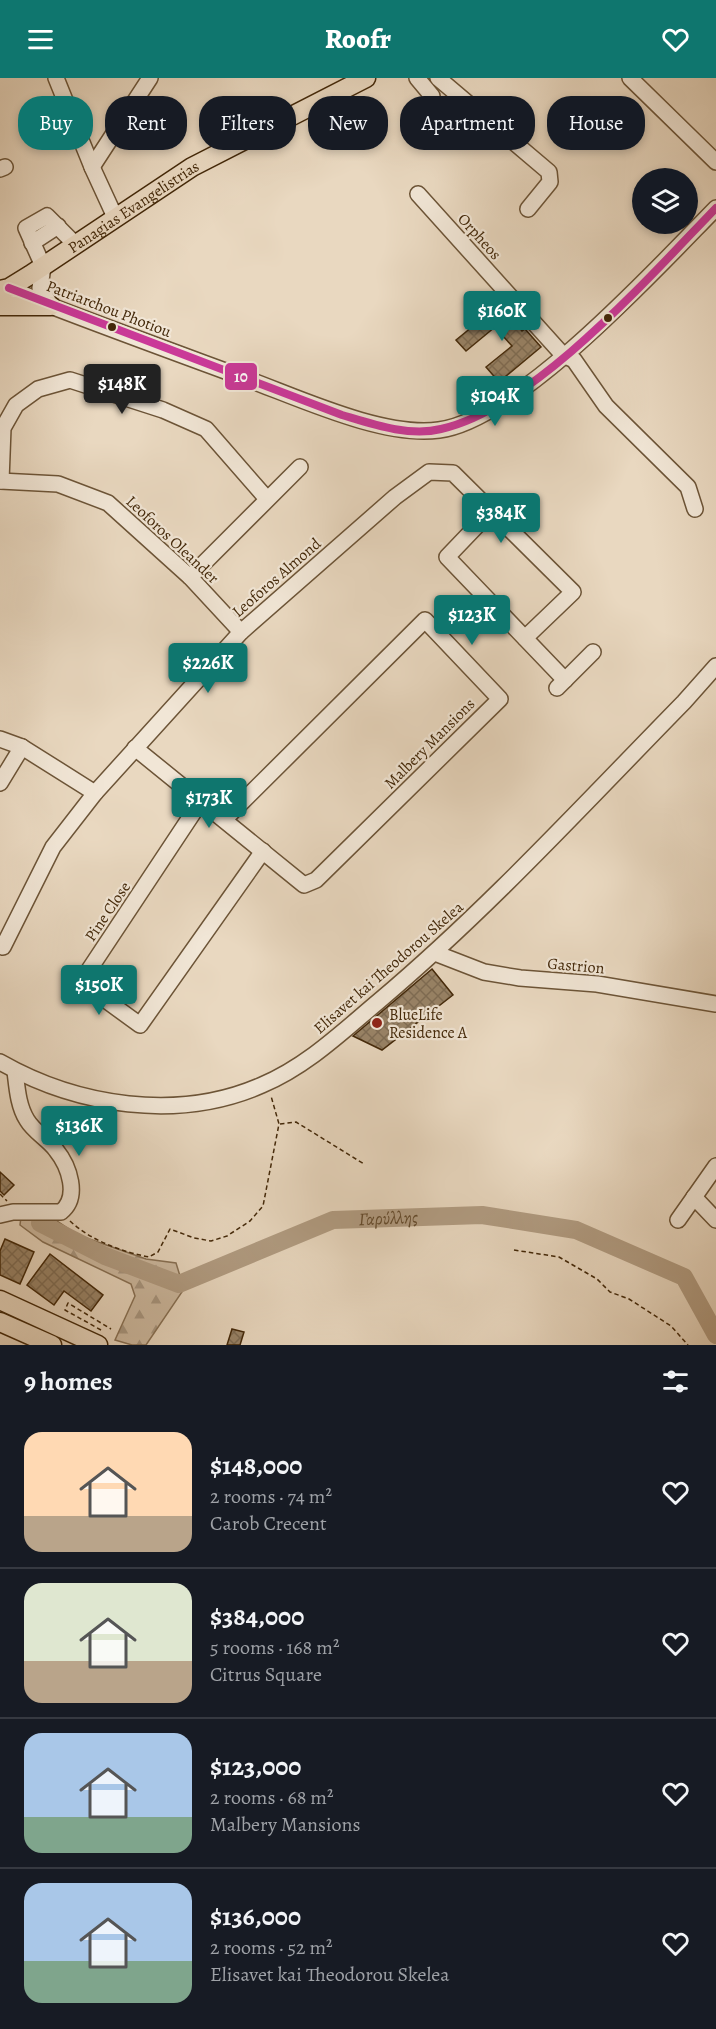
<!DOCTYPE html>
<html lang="en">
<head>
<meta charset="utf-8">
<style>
  :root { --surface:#171b24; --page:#20242c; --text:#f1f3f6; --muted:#9ea1a6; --line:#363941; --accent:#0f766e }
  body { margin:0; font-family:Alegreya,serif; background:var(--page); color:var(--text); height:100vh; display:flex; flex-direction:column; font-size:22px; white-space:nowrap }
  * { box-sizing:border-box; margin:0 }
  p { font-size:20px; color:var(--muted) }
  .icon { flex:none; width:33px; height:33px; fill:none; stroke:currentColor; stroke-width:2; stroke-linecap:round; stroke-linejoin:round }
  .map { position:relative; height:1267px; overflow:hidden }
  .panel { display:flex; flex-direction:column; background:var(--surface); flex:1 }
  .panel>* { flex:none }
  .top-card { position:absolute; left:18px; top:18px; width:681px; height:54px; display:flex; gap:12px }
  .fabs { position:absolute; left:632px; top:90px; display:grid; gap:12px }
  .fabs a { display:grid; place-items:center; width:66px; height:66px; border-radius:50%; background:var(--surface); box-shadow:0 3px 9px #0003; font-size:30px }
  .price { position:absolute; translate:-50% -51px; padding:0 14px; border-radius:6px; background:var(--accent); color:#fff; font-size:20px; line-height:39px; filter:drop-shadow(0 2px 3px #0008) }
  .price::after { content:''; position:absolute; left:50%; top:36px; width:18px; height:14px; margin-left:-9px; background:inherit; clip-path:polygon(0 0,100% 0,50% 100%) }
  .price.current { background:#222; color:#fff }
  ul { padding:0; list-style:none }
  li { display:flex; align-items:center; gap:18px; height:150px; padding:0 24px }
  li+li { border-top:2px solid var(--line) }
  li span { display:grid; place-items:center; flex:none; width:168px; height:120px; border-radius:18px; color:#555 }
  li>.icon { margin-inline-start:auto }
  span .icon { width:72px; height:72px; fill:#fffc; stroke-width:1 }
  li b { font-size:26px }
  h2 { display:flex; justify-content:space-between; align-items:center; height:72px; padding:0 24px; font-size:26px }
  .tag { padding:0 21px; border-radius:24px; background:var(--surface); box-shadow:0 3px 9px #0003; font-size:21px; line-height:54px }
  .tag.current { background:var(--accent); color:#fff }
  header { display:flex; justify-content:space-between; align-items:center; height:78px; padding:0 24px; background:var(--accent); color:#fff; font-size:27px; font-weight:800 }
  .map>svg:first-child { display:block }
  .forest { fill:url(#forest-firs); stroke:#887155; stroke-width:1.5 }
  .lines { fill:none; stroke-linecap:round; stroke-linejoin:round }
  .river { stroke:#b19c82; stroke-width:18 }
  .building { fill:url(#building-cross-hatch); stroke:#432809; stroke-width:1.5 }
  .minor-casing { stroke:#6c5437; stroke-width:18 }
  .major-casing { stroke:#432809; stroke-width:21 }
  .path { stroke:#432809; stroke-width:1.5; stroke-dasharray:4.5 3; stroke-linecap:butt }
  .minor { stroke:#f1e6d6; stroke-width:15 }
  .major { stroke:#e9d8c0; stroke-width:18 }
  .bus-1-casing { stroke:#f1e6d6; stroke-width:12 }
  .bus-1 { stroke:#ca3998; stroke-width:8 }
  .bus-dot { fill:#432809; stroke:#f1e6d6; stroke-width:2 }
  .poi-dot { fill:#8f2418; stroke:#f1e6d6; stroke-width:2 }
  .labels { text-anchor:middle; stroke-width:4.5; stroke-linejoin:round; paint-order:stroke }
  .street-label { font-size:16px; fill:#432809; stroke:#f1e6d6 }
  .poi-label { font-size:16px; fill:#432809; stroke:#f1e6d6; text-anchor:start }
  .water-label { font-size:18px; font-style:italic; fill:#644b2d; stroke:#f1e6d6 }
  .line-badge { stroke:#f1e6d6; stroke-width:2 }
  .badge-label { font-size:16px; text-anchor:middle; font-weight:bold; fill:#fff }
</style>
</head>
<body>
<header><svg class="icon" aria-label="menu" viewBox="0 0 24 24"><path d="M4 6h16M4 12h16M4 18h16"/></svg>Roofr<svg class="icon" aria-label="heart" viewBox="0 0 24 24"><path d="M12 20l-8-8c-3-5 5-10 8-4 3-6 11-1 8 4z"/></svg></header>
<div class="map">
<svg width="716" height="1267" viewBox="0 0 716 1267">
  <defs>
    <pattern id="forest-firs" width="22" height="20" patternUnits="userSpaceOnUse" patternTransform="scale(1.5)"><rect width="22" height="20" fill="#cdbaa1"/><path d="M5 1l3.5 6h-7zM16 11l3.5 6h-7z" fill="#a89781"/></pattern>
    <pattern id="building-cross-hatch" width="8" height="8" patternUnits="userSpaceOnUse" patternTransform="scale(1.5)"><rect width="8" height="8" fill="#998468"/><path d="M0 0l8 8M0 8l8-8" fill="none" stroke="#7e6c54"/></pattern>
  </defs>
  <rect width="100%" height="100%" fill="#e9d8c0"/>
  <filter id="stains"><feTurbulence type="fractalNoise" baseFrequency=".00333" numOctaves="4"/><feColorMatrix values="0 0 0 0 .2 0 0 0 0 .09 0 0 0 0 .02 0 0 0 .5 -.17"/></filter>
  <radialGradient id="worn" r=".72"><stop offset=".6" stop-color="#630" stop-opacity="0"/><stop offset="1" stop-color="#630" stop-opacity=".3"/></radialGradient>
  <polygon class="forest" points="21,1139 51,1139 78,1157 146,1181 176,1185 184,1211 146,1267 132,1267 115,1262 135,1218 131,1206 43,1164 20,1147"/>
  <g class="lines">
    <path class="river" id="s1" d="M 40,1145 L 105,1178 L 179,1206 L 333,1142 L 482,1137 L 576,1152 L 684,1199 L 716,1257"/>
  </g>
  <g class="building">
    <polygon points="500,226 522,253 525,251 541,269 499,304 486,289 512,268 495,249 466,273 456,262"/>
    <polygon points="432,891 453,917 382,972 353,958"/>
    <polygon points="0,1094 14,1107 4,1117 0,1113"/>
    <polygon points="5,1161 34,1174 20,1206 0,1197 0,1173"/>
    <polygon points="50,1176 103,1217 91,1233 64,1213 54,1227 27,1207"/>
    <polygon points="232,1251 244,1254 240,1267 227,1267"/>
  </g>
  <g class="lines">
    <g class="minor-casing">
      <g id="minor">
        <polyline points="56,0 92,89 115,139"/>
        <polyline points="417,0 432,18"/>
        <polyline points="438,0 549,94 550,104 528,131"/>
        <polyline points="630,0 716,84"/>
        <polyline points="92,89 150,0"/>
        <polyline points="0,91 5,89"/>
        <polyline points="418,116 563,277 574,282 606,328 688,409 695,431"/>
        <polyline points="32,165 58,148"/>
        <path d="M 9,210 L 51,228 C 116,253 182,277 247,301 C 299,320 384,360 439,352 C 518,342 658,189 716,130"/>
        <polyline points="51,228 40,210 43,188 26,150 47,138 75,166"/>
        <polyline points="0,403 58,406 108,425 190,499 241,554"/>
        <polyline points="1,403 3,350 16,327 38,311 70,302 163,332 206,351 267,421"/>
        <polyline points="491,433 447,479 565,602"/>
        <polyline points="190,499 300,389"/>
        <polyline points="557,610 593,574"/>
        <polyline points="0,661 22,669 95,715"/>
        <polyline points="135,670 304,807 316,802 500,621 425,542 224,742"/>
        <polyline points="0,705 22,669"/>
        <polyline points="201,723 81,904 140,947 263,773"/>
        <polyline points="3,869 53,769 95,715 241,554 395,419 429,394 453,395 573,514 525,560"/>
        <polyline points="435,875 484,894 520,900 597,906 716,926"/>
        <path d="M 0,984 C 77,1028 178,1044 262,1007 C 307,988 342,954 379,923 C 488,831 584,726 684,624 L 716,588"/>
        <polyline points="694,1119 716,1142"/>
        <path d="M 0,1137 L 13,1134 L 61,1134 C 80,1119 69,1088 56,1072 C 48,1061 34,1054 27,1042 C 18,1028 17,1009 15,993"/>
        <polyline points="678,1142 716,1088"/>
      </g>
    </g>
    <g class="major-casing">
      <g id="major">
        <path id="s2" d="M 0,212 L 9,210 L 30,197 L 192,89 L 366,0"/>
        <polyline points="0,228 51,228"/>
        <polyline points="0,1222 98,1267"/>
        <polyline points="0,1244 52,1267"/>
      </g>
    </g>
    <g class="path">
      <polyline points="280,1046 296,1044 364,1086"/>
      <polyline points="0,1116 7,1123"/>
      <path d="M 70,1143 C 90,1162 122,1174 149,1179 L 158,1174 L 170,1151 L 194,1160 L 211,1163 L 227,1158 L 250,1143 L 263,1128 L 279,1046 L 271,1018"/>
      <polyline points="514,1172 559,1179 597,1201 610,1214 629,1221 671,1248 688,1267"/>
      <polyline points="101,1252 65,1232 68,1225 111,1251"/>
    </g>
    <use href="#minor" class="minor"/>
    <use href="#major" class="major"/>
    <g class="bus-1-casing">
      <path id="bus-1" d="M 9,210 L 342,337 C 372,346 409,359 441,351 C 533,331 650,198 716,130"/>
    </g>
    <use href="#bus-1" class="bus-1"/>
  </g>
  <g class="bus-dot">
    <circle cx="608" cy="240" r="5"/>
    <circle cx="112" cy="249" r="5"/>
  </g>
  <circle class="poi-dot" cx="377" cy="945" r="6"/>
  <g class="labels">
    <g class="street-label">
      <text dy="6" stroke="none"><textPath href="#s2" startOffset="158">Panagias Evangelistrias</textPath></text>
      <text transform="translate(480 158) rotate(48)" y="6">Orpheos</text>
      <text transform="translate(109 230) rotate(21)" y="6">Patriarchou Photiou</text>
      <text transform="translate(173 461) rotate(43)" y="6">Leoforos Oleander</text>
      <text transform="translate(276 499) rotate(-41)" y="6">Leoforos Almond</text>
      <text transform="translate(429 665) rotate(-45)" y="6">Malbery Mansions</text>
      <text transform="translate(107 833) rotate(-56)" y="6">Pine Close</text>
      <text transform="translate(576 887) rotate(5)" y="6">Gastrion</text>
      <text transform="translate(388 889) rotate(-41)" y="6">Elisavet kai Theodorou Skelea</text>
    </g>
    <g class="poi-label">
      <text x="389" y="942">BlueLife<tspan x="389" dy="18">Residence A</tspan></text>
    </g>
    <g class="water-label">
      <text dy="6" stroke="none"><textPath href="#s1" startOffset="374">Γαρύλλης</textPath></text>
    </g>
  </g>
  <rect class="line-badge" x="224" y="284" width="34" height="29" rx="6" fill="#ca3998"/>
  <g class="badge-label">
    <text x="241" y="304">10</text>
  </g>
  <rect width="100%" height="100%" filter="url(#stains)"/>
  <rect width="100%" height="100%" fill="url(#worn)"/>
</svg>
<div class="fabs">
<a><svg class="icon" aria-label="layers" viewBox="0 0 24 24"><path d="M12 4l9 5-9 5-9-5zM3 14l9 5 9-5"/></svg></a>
</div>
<b class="price" style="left:502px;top:264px">$160K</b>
<b class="price current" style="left:122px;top:337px">$148K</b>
<b class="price" style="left:495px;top:349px">$104K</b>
<b class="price" style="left:501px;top:466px">$384K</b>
<b class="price" style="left:472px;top:568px">$123K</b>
<b class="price" style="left:208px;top:616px">$226K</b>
<b class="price" style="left:209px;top:751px">$173K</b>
<b class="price" style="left:99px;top:938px">$150K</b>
<b class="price" style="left:79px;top:1079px">$136K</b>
<div class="top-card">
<a class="tag current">Buy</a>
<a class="tag">Rent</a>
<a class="tag">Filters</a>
<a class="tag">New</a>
<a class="tag">Apartment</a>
<a class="tag">House</a>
</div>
</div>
<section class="panel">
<h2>9 homes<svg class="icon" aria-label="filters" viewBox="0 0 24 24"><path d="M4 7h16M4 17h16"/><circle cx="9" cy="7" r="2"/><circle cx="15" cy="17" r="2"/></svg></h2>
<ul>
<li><span style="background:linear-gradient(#ffd9b3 70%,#b9a48a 0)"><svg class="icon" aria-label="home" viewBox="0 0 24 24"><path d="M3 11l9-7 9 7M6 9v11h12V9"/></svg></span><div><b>$148,000</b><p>2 rooms · 74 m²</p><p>Carob Crecent</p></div><svg class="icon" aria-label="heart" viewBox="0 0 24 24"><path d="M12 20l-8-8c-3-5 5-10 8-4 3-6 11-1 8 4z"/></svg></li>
<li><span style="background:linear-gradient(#dfe7d0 65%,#b9a48a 0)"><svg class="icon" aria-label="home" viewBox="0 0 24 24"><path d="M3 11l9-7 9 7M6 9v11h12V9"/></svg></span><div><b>$384,000</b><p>5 rooms · 168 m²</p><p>Citrus Square</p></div><svg class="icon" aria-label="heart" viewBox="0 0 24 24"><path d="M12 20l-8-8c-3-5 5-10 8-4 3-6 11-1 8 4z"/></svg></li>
<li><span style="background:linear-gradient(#a9c7e8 70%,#7fa58c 0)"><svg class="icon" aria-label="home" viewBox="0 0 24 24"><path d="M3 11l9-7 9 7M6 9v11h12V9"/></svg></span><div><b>$123,000</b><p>2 rooms · 68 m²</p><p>Malbery Mansions</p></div><svg class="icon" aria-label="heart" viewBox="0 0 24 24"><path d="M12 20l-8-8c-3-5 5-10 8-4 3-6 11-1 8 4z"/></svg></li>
<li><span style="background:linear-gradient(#a9c7e8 65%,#7fa58c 0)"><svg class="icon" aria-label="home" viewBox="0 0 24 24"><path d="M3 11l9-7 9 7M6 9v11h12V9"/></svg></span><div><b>$136,000</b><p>2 rooms · 52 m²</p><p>Elisavet kai Theodorou Skelea</p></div><svg class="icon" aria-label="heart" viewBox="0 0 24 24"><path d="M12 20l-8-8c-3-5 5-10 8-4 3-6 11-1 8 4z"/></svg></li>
</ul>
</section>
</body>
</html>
